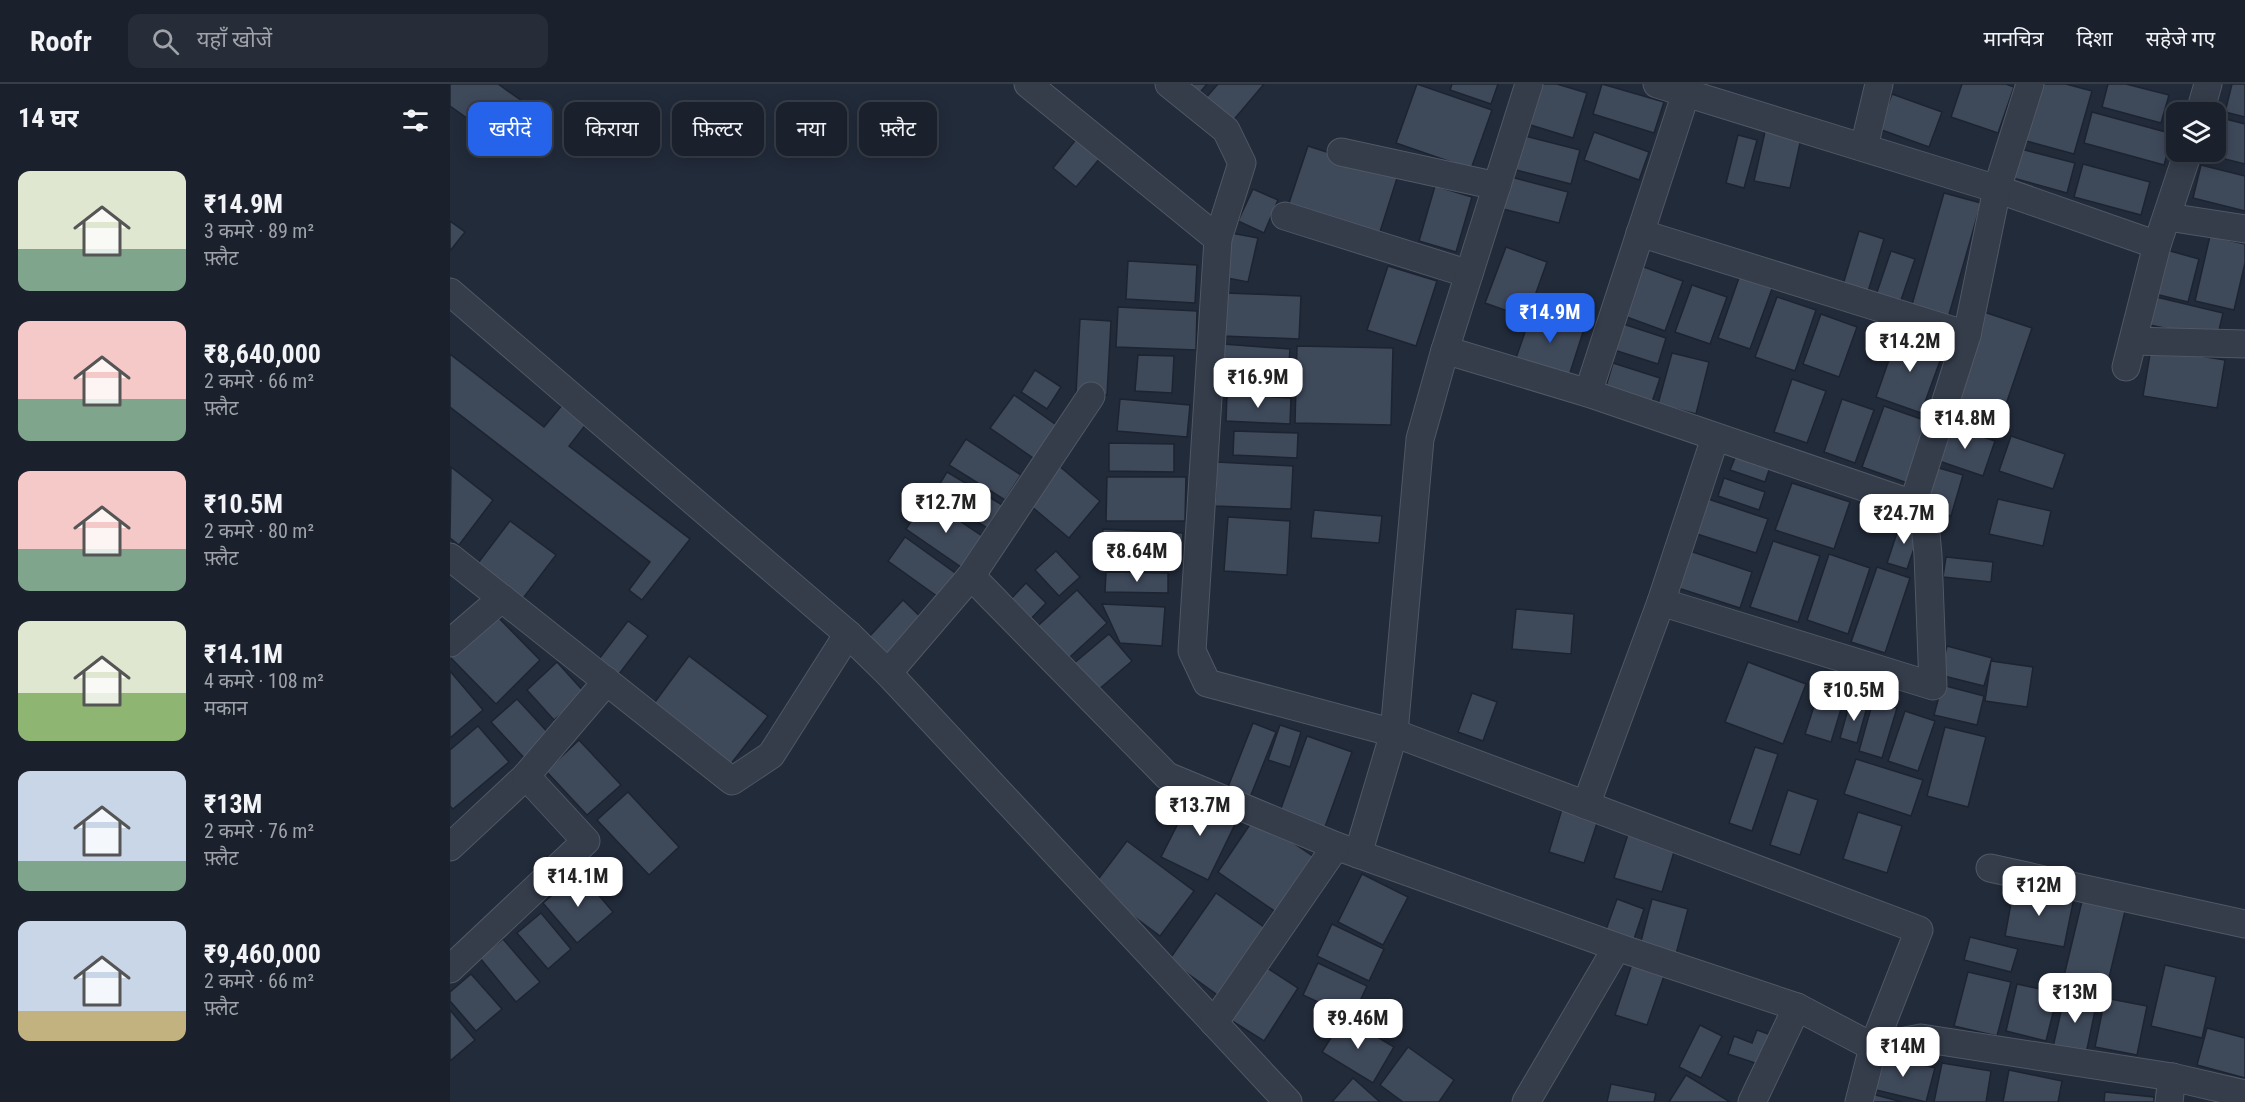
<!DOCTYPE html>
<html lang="hi">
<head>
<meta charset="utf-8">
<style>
  :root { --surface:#1a202c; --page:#272d38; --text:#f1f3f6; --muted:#9fa3a9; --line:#383e48; --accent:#2563eb }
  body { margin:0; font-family:"Roboto Condensed","Noto Sans Devanagari",sans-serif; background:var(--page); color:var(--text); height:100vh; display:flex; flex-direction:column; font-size:22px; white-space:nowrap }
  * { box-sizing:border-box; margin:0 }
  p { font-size:20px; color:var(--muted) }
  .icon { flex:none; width:33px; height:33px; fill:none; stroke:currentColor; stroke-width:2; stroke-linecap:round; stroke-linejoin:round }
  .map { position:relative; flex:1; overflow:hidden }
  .panel { display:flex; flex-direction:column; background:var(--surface); width:450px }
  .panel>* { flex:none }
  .top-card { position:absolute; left:18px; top:18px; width:570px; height:54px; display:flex; gap:12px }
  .tools { position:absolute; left:1716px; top:18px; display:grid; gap:12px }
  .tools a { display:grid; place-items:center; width:60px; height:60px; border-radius:12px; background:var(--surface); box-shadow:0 3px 15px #0003,0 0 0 2px var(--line); font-size:30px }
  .price { position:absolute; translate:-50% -51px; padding:0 14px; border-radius:12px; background:#fff; color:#222; font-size:20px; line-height:39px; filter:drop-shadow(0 2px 3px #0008) }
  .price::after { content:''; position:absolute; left:50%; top:36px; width:18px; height:14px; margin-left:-9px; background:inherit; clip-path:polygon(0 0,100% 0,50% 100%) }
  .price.on { background:var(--accent); color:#fff }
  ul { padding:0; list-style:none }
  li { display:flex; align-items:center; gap:18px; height:150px; padding:0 18px }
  li span { display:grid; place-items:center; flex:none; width:168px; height:120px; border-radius:12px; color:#555 }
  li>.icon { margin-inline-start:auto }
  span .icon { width:72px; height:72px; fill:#fffc; stroke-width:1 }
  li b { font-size:26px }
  h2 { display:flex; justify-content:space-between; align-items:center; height:72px; padding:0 18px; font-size:26px }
  .pill { padding:0 21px; border-radius:12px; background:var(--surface); box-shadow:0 3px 15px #0003,0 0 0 2px var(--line); font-size:21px; line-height:54px }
  .pill.on { background:var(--accent); color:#fff }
  header { display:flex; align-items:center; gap:36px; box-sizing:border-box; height:84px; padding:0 30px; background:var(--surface); border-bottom:2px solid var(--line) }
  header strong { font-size:28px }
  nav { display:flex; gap:33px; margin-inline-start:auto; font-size:21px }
  .search { width:420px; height:54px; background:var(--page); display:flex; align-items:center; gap:15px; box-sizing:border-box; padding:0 21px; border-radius:12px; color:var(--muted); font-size:22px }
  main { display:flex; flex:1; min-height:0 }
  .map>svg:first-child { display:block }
  .building { fill:#3e495a; stroke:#1d2431; stroke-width:1.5 }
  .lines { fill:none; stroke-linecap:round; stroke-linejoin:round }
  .minor-casing { stroke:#505865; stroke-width:29 }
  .minor { stroke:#353d4b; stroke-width:27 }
</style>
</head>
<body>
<header>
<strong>Roofr</strong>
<div class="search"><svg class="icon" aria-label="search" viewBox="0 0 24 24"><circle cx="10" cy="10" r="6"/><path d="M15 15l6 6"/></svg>यहाँ खोजें</div>
<nav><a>मानचित्र</a><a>दिशा</a><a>सहेजे गए</a></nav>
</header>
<main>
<section class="panel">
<h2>14 घर<svg class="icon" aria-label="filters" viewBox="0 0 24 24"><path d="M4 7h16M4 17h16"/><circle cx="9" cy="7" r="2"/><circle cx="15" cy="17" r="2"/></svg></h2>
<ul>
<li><span style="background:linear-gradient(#dfe7d0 65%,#7fa58c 0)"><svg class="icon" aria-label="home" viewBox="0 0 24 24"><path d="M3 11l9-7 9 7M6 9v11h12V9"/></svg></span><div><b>₹14.9M</b><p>3 कमरे · 89 m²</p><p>फ़्लैट</p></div></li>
<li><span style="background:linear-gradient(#f6c9c9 65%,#7fa58c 0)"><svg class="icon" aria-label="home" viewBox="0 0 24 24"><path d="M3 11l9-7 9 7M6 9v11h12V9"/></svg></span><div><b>₹8,640,000</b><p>2 कमरे · 66 m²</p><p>फ़्लैट</p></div></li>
<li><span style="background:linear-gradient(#f6c9c9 65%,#7fa58c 0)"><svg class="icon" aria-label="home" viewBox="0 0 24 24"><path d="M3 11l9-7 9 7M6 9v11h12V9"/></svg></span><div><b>₹10.5M</b><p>2 कमरे · 80 m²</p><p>फ़्लैट</p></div></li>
<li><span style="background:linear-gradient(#dfe7d0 60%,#8fb573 0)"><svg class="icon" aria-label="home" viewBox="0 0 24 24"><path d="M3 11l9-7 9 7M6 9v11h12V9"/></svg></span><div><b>₹14.1M</b><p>4 कमरे · 108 m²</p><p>मकान</p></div></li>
<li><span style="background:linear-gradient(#c9d6e8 75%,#7fa58c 0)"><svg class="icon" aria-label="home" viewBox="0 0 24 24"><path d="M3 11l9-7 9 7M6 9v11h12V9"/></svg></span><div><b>₹13M</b><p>2 कमरे · 76 m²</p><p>फ़्लैट</p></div></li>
<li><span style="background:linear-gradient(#c9d6e8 75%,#c2b280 0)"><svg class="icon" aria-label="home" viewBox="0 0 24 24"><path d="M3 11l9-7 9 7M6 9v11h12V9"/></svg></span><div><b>₹9,460,000</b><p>2 कमरे · 66 m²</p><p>फ़्लैट</p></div></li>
</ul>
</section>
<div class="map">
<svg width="1795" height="1018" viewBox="0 0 1795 1018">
  <rect width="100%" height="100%" fill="#222b3a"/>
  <g class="building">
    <polygon points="0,0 48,0 72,17 45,54 0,22"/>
    <polygon points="732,0 757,0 747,12"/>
    <polygon points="768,0 814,0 781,39 754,16"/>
    <polygon points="967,0 1042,26 1021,85 946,59"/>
    <polygon points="1002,0 1048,0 1041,20 1000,6"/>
    <polygon points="1086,0 1107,0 1137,9 1123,54 1074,39"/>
    <polygon points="1152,0 1214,18 1204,49 1143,30"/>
    <polygon points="1512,0 1556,0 1564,3 1548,49 1501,33"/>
    <polygon points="1588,0 1616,0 1642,7 1624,70 1573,56"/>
    <polygon points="1658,0 1676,0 1719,11 1711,39 1652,23"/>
    <polygon points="1782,0 1795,0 1795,33 1775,28"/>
    <polygon points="1442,10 1492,28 1479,63 1429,45"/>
    <polygon points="1642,28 1723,50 1714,81 1634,59"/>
    <polygon points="1768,33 1795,40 1795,80 1759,71 1759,68 1766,68"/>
    <polygon points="1316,43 1352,50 1340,104 1304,97"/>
    <polygon points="632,48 655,68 626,103 603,84"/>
    <polygon points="1144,48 1199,68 1189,96 1134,76"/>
    <polygon points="1288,51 1307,56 1294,104 1276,99"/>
    <polygon points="1075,52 1130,66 1121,100 1066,86"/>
    <polygon points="858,62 948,91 929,151 838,122"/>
    <polygon points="1571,65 1625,79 1617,109 1563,94"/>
    <polygon points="1633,80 1700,98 1691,131 1624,113"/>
    <polygon points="1751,81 1795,92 1795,127 1743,114"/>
    <polygon points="1061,93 1118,108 1109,139 1053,125"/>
    <polygon points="985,102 1022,113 1006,168 969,157"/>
    <polygon points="803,105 828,116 814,149 788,137"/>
    <polygon points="1494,109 1531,119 1498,234 1461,224"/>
    <polygon points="0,137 15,148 0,167"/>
    <polygon points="1409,147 1434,155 1417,211 1392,204"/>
    <polygon points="781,149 808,154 798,198 772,193"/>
    <polygon points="1760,152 1795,160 1795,179 1784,226 1745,217"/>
    <polygon points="1056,163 1097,178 1077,234 1035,219"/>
    <polygon points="1713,165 1749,175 1738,218 1701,209"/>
    <polygon points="1441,167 1465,175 1450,219 1426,211"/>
    <polygon points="678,177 747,181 745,219 676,215"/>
    <polygon points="938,182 987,197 966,262 917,246"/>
    <polygon points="1191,182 1233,197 1215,247 1174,232"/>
    <polygon points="1290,191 1323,202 1300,265 1268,254"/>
    <polygon points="1242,201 1277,213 1260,260 1225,248"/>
    <polygon points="775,209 851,212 849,255 773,252"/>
    <polygon points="1702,212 1773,229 1767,255 1695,240"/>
    <polygon points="1327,213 1366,226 1345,287 1305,273"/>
    <polygon points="668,223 747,227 746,266 666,263"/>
    <polygon points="1531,227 1582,244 1552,332 1501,315"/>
    <polygon points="1082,228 1134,245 1119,292 1066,274"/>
    <polygon points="1371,230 1407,243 1389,293 1353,280"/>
    <polygon points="630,235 661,237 657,311 626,309"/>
    <polygon points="1170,239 1216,254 1208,280 1161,265"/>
    <polygon points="1448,250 1494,266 1471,329 1426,313"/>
    <polygon points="773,260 840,265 838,292 771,287"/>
    <polygon points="847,262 943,264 941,341 845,339"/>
    <polygon points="1701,264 1775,276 1767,324 1693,312"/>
    <polygon points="1222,269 1259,278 1246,330 1208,320"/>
    <polygon points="0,270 94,343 113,320 137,339 119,362 240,455 192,516 179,506 200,478 0,323"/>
    <polygon points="688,271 724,272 722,309 685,307"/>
    <polygon points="1163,279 1210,294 1200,324 1154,309"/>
    <polygon points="585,286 611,303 597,325 571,308"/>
    <polygon points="1342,295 1376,307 1357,359 1324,348"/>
    <polygon points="777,310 841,314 840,340 776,337"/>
    <polygon points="564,311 612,345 589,378 540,344"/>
    <polygon points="670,315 740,321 737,353 667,347"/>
    <polygon points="1392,315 1424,326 1405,379 1374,368"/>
    <polygon points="1434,322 1485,340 1463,401 1412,383"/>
    <polygon points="1497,341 1545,357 1533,392 1486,376"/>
    <polygon points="784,347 848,349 847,374 783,371"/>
    <polygon points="1561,352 1615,370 1603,405 1549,387"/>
    <polygon points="516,355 571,391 555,416 499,381"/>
    <polygon points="659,359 724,360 724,388 659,387"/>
    <polygon points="1287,369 1321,380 1315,398 1280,386"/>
    <polygon points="767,378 843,382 841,425 765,422"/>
    <polygon points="607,380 650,417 619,454 575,417"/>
    <polygon points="1482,382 1513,391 1501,432 1469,423"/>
    <polygon points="1,383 43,416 9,461 0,454"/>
    <polygon points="497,388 554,422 539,445 483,411"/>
    <polygon points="657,393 736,393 735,437 656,437"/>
    <polygon points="1274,394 1315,408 1309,426 1268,412"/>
    <polygon points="1342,399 1400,418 1384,465 1325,446"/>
    <polygon points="1255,414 1318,435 1306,469 1244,449"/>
    <polygon points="477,415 535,454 514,485 456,445"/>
    <polygon points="1548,415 1601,427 1593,462 1539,450"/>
    <polygon points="864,426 932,432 929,459 861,454"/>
    <polygon points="778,433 840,437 837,491 774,487"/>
    <polygon points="60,437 106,471 71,517 25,483"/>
    <polygon points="1451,437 1471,444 1457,485 1437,479"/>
    <polygon points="653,445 733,449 731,481 651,477"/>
    <polygon points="455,453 508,491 491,515 438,477"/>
    <polygon points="1323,457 1370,472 1348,538 1300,523"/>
    <polygon points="606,467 630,493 609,512 585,486"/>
    <polygon points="1240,467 1302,488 1290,524 1228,504"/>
    <polygon points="1379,470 1420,484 1398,550 1357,536"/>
    <polygon points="1496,473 1543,478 1541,498 1493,493"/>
    <polygon points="1427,483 1460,494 1435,569 1401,558"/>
    <polygon points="656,488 718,489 718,509 655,508"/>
    <polygon points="576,499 596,519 574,542 554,522"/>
    <polygon points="627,506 657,539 610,582 580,549"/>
    <polygon points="453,516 476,538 441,575 418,554"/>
    <polygon points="652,520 715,523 712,562 670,559"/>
    <polygon points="1066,525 1124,530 1121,570 1062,565"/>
    <polygon points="44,529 90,576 46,620 0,573"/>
    <polygon points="178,537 198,552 169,590 149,575"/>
    <polygon points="659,550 682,577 641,612 617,585"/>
    <polygon points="1497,562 1542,574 1534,602 1490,591"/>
    <polygon points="239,572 318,632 280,681 202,622"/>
    <polygon points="1541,577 1583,583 1577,623 1535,617"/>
    <polygon points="107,578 135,609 104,636 77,606"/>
    <polygon points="1298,578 1356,600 1333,660 1275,638"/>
    <polygon points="0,587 33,626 0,654"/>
    <polygon points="1492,601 1534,612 1527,641 1484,631"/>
    <polygon points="1369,607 1394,615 1381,658 1355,650"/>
    <polygon points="1022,609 1047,618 1033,657 1008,648"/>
    <polygon points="67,615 103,654 77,677 41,638"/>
    <polygon points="1423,617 1447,624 1432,674 1409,667"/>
    <polygon points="1400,618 1417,623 1407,659 1390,654"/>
    <polygon points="1455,627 1485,637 1468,687 1438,677"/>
    <polygon points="803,639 826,648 797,721 774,713"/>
    <polygon points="830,641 851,648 840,683 818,676"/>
    <polygon points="28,642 59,678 3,725 0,722 0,666"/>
    <polygon points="1495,643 1536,653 1518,723 1477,712"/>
    <polygon points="857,652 902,668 875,743 830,727"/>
    <polygon points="129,656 171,701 137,731 96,687"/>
    <polygon points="1305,663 1328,670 1302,747 1279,739"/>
    <polygon points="1406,675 1473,696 1461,732 1394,710"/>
    <polygon points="1338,706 1368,716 1350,771 1320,761"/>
    <polygon points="178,708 229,763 199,791 147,736"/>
    <polygon points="743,710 789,732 758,796 711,773"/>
    <polygon points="1112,725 1148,736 1134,779 1099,768"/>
    <polygon points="1408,728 1452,742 1437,789 1393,775"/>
    <polygon points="805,733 870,777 833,833 768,788"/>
    <polygon points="1180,744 1227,758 1212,808 1164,794"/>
    <polygon points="677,757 744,807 710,852 643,802"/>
    <polygon points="129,788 163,828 127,859 93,819"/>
    <polygon points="912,790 958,813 933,861 888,838"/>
    <polygon points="1564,803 1624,814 1614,863 1555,852"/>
    <polygon points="766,809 821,848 773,915 719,876"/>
    <polygon points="1633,813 1676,823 1657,902 1614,892"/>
    <polygon points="1167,815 1194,825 1181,864 1153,854"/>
    <polygon points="1202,815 1238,825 1226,870 1190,861"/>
    <polygon points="91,829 121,865 98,885 67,849"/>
    <polygon points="882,840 934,865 919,897 867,872"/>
    <polygon points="1520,853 1568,865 1561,888 1514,876"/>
    <polygon points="53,855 90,898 66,918 30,874"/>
    <polygon points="1183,877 1215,889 1197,941 1165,931"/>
    <polygon points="868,879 917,902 902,934 853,911"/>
    <polygon points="1715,881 1766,893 1752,954 1701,942"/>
    <polygon points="814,882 848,904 814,957 779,935"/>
    <polygon points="1518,888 1561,898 1547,952 1504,942"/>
    <polygon points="21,890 52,925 26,947 0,917 0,908"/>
    <polygon points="1567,900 1608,909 1596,957 1556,947"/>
    <polygon points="1615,910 1647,917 1636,970 1603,963"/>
    <polygon points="1655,914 1697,922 1687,971 1645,963"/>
    <polygon points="0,926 25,956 0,977"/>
    <polygon points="894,933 944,963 923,999 872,968"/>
    <polygon points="1250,941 1272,952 1251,994 1229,983"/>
    <polygon points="1757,944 1795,954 1795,994 1747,981"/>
    <polygon points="1307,946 1324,952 1314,982 1278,970 1284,952 1302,959"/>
    <polygon points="958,963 1004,996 989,1018 953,1018 930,1001"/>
    <polygon points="1431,970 1485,984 1476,1018 1422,1005"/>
    <polygon points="1492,979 1541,987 1536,1018 1484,1018"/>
    <polygon points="1559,986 1612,997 1608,1018 1553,1018"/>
    <polygon points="1236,991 1280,1018 1219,1018"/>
    <polygon points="903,994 930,1018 882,1018"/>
    <polygon points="1161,1000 1206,1009 1204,1018 1157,1018"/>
    <polygon points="1655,1008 1704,1013 1704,1018 1654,1018"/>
    <polygon points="1422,1010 1452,1018 1420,1018"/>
  </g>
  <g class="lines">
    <g class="minor-casing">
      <g id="minor">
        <polyline points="578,0 768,155"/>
        <polyline points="719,0 776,46 792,79 768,155 742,567 757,599 944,649 1469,846 1423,963 1409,1018"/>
        <polyline points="1207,0 1547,105 1707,161"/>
        <polyline points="1750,28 1758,0"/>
        <polyline points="1414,63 1429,0"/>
        <polyline points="891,68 1047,102"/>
        <polyline points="835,132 1019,190"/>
        <polyline points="1718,133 1795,145"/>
        <polyline points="1190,149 1517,251"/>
        <polyline points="0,208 398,550 438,589 838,1018"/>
        <polyline points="1683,257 1795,260"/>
        <polyline points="995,266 1138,309 1463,420 1517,251 1547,105 1580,0"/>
        <polyline points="1676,283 1707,161 1738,68"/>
        <polyline points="1138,309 1236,9"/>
        <polyline points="0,473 282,697 321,671 398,550"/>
        <polyline points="521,492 717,692 886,762 1167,863 1347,923 1423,963 1471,954 1722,993 1795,1010"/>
        <polyline points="1211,518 1483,602 1478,471 1475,439 1463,420"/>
        <polyline points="0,559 52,514"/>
        <polyline points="438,589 521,492 641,312"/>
        <polyline points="1136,721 1211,518 1265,354"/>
        <polyline points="0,763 76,692 157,597"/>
        <polyline points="908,770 944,649 970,355 995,266 1079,0"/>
        <polyline points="1540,784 1795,840"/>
        <polyline points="0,885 136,757 76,692"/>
        <polyline points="764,939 886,762"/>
        <polyline points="1076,1018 1167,863"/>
        <polyline points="1302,1018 1347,923"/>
        <polyline points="1719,1018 1722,993"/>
      </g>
    </g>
    <use href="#minor" class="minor"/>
  </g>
</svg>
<div class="tools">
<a><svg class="icon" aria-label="layers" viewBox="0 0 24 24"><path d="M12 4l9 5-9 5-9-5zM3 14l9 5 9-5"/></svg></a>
</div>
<b class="price on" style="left:1100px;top:260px">₹14.9M</b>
<b class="price" style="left:1460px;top:289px">₹14.2M</b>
<b class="price" style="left:808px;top:325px">₹16.9M</b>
<b class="price" style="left:1515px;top:366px">₹14.8M</b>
<b class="price" style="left:496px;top:450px">₹12.7M</b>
<b class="price" style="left:1454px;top:461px">₹24.7M</b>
<b class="price" style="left:687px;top:499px">₹8.64M</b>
<b class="price" style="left:1404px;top:638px">₹10.5M</b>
<b class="price" style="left:750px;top:753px">₹13.7M</b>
<b class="price" style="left:128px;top:824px">₹14.1M</b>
<b class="price" style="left:1589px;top:833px">₹12M</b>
<b class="price" style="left:1625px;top:940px">₹13M</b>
<b class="price" style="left:908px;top:966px">₹9.46M</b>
<b class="price" style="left:1453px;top:994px">₹14M</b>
<div class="top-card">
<a class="pill on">खरीदें</a>
<a class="pill">किराया</a>
<a class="pill">फ़िल्टर</a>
<a class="pill">नया</a>
<a class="pill">फ़्लैट</a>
</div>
</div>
</main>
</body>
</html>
